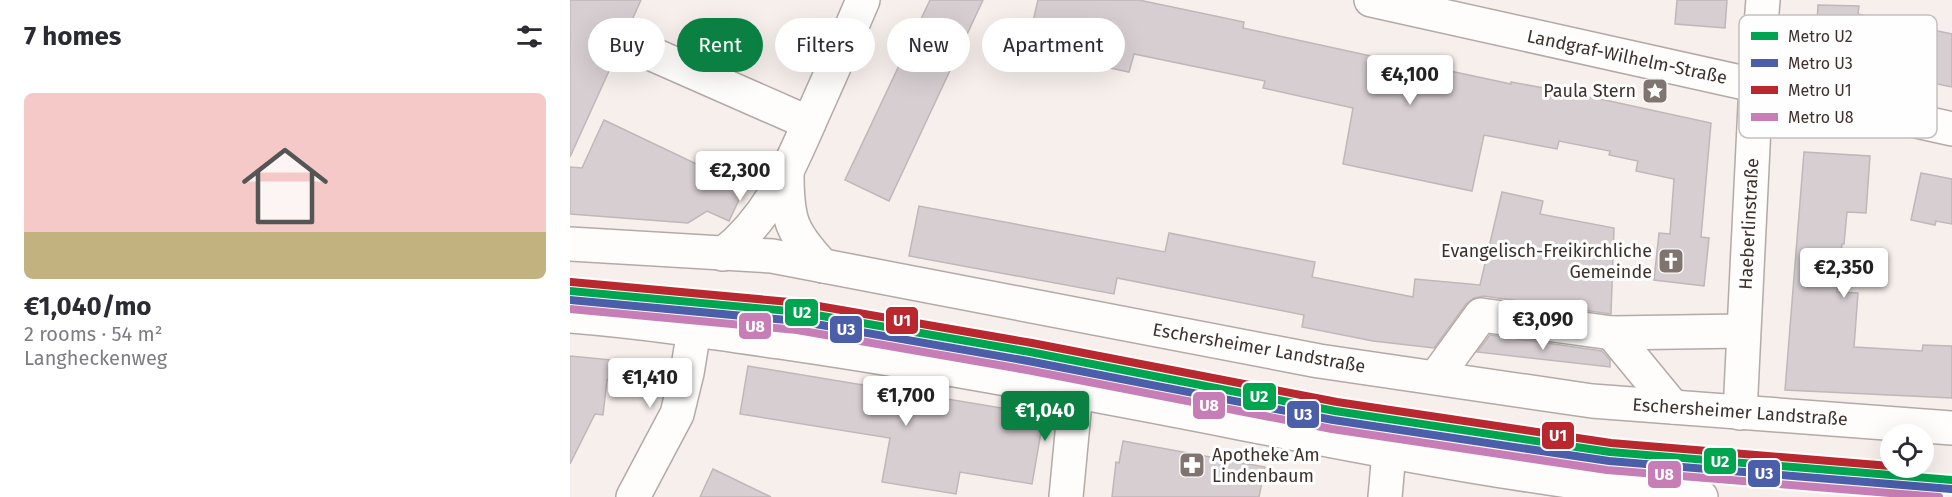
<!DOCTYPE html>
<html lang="en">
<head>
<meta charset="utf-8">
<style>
  :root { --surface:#fff; --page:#f2f2f3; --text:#2b2b33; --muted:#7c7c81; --line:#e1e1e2; --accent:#0b8043 }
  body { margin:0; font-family:"Fira Sans",sans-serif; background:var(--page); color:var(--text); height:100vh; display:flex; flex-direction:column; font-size:22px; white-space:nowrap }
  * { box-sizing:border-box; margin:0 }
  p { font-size:20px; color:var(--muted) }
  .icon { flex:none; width:33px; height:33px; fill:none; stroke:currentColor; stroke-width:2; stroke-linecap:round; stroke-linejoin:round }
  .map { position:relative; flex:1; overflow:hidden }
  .side { display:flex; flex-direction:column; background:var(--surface); width:570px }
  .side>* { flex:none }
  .banner { position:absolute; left:18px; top:18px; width:570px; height:54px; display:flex; gap:12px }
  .fabs { position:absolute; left:1310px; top:424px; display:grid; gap:12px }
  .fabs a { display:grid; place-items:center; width:54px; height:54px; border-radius:50%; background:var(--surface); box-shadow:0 6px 24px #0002; font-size:30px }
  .price { position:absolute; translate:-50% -51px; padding:0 14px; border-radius:6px; background:#fff; color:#222; font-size:20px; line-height:39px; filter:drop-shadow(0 2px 3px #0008) }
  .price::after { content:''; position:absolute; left:50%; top:36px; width:18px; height:14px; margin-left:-9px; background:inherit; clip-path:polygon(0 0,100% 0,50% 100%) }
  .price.on { background:var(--accent); color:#fff }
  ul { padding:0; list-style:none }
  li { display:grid; align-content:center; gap:12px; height:318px; padding:0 24px }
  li+li { border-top:2px solid var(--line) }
  li span { display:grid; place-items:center; height:186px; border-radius:9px; color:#555 }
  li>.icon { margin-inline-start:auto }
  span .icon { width:108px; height:108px; fill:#fffc; stroke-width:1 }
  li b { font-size:26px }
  h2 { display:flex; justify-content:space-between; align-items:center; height:72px; padding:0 24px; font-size:26px }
  .tag { padding:0 21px; border-radius:27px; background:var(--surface); box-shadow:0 6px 24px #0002; font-size:21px; line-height:54px }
  .tag.on { background:var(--accent); color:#fff }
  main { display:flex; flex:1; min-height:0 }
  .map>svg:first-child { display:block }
  .building { fill:#d7ced2; stroke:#bfb7b9; stroke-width:1.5 }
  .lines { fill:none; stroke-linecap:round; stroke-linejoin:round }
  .minor-casing { stroke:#b3aaa6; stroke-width:36 }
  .major-casing { stroke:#b3aaa6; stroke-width:36 }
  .minor { stroke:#fefdfc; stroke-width:33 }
  .major { stroke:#fefdfc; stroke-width:33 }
  .metro-1-casing { stroke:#fefefe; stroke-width:12 }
  .metro-2-casing { stroke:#fefefe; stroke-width:12 }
  .metro-3-casing { stroke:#fefefe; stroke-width:12 }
  .metro-4-casing { stroke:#fefefe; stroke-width:12 }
  .metro-1 { stroke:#00a54f; stroke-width:8 }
  .metro-2 { stroke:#4a5eaa; stroke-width:8 }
  .metro-3 { stroke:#b8282e; stroke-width:8 }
  .metro-4 { stroke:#c77db5; stroke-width:8 }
  .labels { text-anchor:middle; stroke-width:6; stroke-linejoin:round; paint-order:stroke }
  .street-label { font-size:18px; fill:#3e312c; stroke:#fefefe }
  .poi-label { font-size:18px; fill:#3e312c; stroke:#fefefe; text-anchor:end }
  .key { fill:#fefefe; stroke:#c4c0bf; stroke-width:1.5 }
  .key-label { font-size:16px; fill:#3e312c }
  .line-badge { stroke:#fefefe; stroke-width:2 }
  .badge-label { font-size:16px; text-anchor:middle; font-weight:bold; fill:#fff }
</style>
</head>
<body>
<main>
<section class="side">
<h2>7 homes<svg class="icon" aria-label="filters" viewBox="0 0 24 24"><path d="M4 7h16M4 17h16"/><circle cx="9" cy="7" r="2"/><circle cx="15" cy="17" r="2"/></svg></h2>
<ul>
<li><span style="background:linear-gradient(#f6c9c9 75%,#c2b280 0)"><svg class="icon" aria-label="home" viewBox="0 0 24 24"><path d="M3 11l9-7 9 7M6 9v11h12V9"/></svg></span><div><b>€1,040/mo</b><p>2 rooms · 54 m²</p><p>Langheckenweg</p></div></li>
</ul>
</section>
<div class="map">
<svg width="1382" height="497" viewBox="0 0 1382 497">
  <rect width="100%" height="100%" fill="#f7efec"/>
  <g class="building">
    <polygon points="0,0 71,0 57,31 49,39 48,51 0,157"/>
    <polygon points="360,0 413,0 319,201 275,180"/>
    <polygon points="468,0 569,0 674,22 673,28 833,63 833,61 941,84 941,82 1012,95 1141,123 1131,237 1139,238 1134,286 1084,280 1089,233 1100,234 1104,179 1066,171 1068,161 1039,155 1040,151 989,141 987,149 914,135 902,191 773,164 783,108 693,88 695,81 564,54 559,72 521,64 524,48 460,34"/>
    <polygon points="1107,0 1157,0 1155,28 1105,24"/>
    <polygon points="1248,5 1289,6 1288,14 1382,34 1382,87 1314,73 1316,63 1245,59"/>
    <polygon points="34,120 175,187 159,221 137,211 118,223 0,214 0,167 12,168"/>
    <polygon points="1234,152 1300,156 1296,213 1277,212 1274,244 1272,244 1267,292 1288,293 1284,347 1352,351 1353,345 1382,346 1382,398 1215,390"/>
    <polygon points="1351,173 1382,179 1382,224 1366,221 1365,225 1341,220"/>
    <polygon points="932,192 973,201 970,214 1044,228 1041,314 914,296 904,298 896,304 864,348 803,341 732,327 734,315 547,278 544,294 339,256 349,206 595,252 599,233 745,262 742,277 843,297 845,279 910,285"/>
    <polygon points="920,335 1032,351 1040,360 1040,367 907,352"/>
    <polygon points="0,356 62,362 37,380 33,415 25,414 0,464"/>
    <polygon points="178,366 474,415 462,484 390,472 386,494 312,482 320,438 170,414"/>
    <polygon points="553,441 695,467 689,497 542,497 546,462 549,463"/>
    <polygon points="143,469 201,497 130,497"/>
  </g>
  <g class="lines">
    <g class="minor-casing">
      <g id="minor">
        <polyline points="801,0 1382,129"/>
        <polyline points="66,47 239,123"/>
        <path d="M 217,174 C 217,220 221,232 253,266"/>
        <path d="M 153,254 C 201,216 219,168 243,114 C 260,76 277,38 293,0"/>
        <polyline points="1042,333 1103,407"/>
        <polyline points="866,377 911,315 1042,333 1173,331"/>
        <polyline points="1170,413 1186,85 1193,0"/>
        <polyline points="63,497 107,414 117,373 124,330"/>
        <polyline points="496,497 506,391"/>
        <polyline points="815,497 819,452"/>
      </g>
    </g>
    <g class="major-casing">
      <g id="major">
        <polyline points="0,244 202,256 749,361 1022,401 1382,428"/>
        <path d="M 0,316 C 75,322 148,333 223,344 C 373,366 522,394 670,423 C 823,453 976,482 1131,497"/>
      </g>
    </g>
    <use href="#minor" class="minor"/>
    <use href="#major" class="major"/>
    <g class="metro-1-casing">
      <polyline id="metro-1" points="0,291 229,312 460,352 765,411 1040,452 1382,480"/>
    </g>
    <g class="metro-2-casing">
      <polyline id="metro-2" points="0,300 228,321 458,361 763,420 1039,461 1381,489"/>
    </g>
    <g class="metro-3-casing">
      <polyline id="metro-3" points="1,282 231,303 462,343 767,402 1041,443 1320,466"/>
    </g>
    <g class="metro-4-casing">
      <polyline id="metro-4" points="0,309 227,330 457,370 762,429 1037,470 1369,497"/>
    </g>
    <use href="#metro-1" class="metro-1"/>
    <use href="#metro-2" class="metro-2"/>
    <use href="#metro-3" class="metro-3"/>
    <use href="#metro-4" class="metro-4"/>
  </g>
  <defs>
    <g id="sight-square" transform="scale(1.35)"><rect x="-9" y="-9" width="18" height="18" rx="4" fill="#7f746f" stroke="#fefefe"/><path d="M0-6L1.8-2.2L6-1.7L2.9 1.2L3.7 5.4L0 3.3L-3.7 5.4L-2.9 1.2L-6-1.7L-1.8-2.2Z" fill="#fff"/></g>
    <g id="church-square" transform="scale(1.35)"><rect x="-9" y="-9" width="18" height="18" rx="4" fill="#7f746f" stroke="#fefefe"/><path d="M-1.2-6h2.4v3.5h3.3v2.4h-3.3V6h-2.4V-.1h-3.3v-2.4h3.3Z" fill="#fff"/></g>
    <g id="pharmacy-square" transform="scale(1.35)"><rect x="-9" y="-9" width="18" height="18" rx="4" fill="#7f746f" stroke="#fefefe"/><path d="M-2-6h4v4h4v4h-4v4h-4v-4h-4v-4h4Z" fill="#fff"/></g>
  </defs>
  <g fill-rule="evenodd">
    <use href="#sight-square" x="1085" y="91"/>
    <use href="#church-square" x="1101" y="261"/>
    <use href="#pharmacy-square" x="622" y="465"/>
  </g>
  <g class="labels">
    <g class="street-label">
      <text transform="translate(1057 57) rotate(12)" y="6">Landgraf-Wilhelm-Straße</text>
      <text transform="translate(1179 224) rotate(-87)" y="6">Haeberlinstraße</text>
      <text transform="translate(689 348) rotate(10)" y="6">Eschersheimer Landstraße</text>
      <text transform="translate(1170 412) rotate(4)" y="6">Eschersheimer Landstraße</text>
    </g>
    <g class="poi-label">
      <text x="1066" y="97">Paula Stern</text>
      <text x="1082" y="257">Evangelisch-Freikirchliche<tspan x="1082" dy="21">Gemeinde</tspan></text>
      <text x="642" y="461" text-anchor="start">Apotheke Am<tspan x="642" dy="21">Lindenbaum</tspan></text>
    </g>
  </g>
  <rect x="1169" y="15" width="198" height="123" rx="9" class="key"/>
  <rect x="1181" y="32" width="27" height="8" fill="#00a54f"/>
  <rect x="1181" y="59" width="27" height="8" fill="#4a5eaa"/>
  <rect x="1181" y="86" width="27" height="8" fill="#b8282e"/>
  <rect x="1181" y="113" width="27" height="8" fill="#c77db5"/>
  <g class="key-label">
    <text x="1218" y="42">Metro U2</text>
    <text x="1218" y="69">Metro U3</text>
    <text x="1218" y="96">Metro U1</text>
    <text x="1218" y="123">Metro U8</text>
  </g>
  <g class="line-badge">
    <rect x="214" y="298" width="35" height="29" rx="6" fill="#00a54f"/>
    <rect x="315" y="306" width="34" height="29" rx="6" fill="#b8282e"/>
    <rect x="168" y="312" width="34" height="28" rx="6" fill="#c77db5"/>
    <rect x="259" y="315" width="34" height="29" rx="6" fill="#4a5eaa"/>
    <rect x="672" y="382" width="35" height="29" rx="6" fill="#00a54f"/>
    <rect x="622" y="391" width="34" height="29" rx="6" fill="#c77db5"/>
    <rect x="716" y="400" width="34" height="29" rx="6" fill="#4a5eaa"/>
    <rect x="971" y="421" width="34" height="29" rx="6" fill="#b8282e"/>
    <rect x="1133" y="447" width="34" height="28" rx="6" fill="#00a54f"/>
    <rect x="1177" y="459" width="34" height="29" rx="6" fill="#4a5eaa"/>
    <rect x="1077" y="460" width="35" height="29" rx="6" fill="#c77db5"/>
  </g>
  <g class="badge-label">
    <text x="232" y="318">U2</text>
    <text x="332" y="326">U1</text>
    <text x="185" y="332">U8</text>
    <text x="276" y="335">U3</text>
    <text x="689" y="402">U2</text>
    <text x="639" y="411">U8</text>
    <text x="733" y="420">U3</text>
    <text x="988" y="441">U1</text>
    <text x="1150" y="467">U2</text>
    <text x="1194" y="479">U3</text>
    <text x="1094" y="480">U8</text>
  </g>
</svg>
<div class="fabs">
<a><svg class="icon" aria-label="locate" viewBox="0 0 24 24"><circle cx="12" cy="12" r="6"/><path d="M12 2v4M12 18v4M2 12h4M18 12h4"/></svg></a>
</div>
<b class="price" style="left:840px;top:106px">€4,100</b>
<b class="price" style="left:170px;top:202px">€2,300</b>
<b class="price" style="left:1274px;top:299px">€2,350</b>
<b class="price" style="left:973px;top:351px">€3,090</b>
<b class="price" style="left:80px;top:409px">€1,410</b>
<b class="price" style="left:336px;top:427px">€1,700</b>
<b class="price on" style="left:475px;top:442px">€1,040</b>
<div class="banner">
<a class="tag">Buy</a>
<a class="tag on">Rent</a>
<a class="tag">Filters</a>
<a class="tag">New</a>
<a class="tag">Apartment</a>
</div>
</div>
</main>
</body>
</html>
